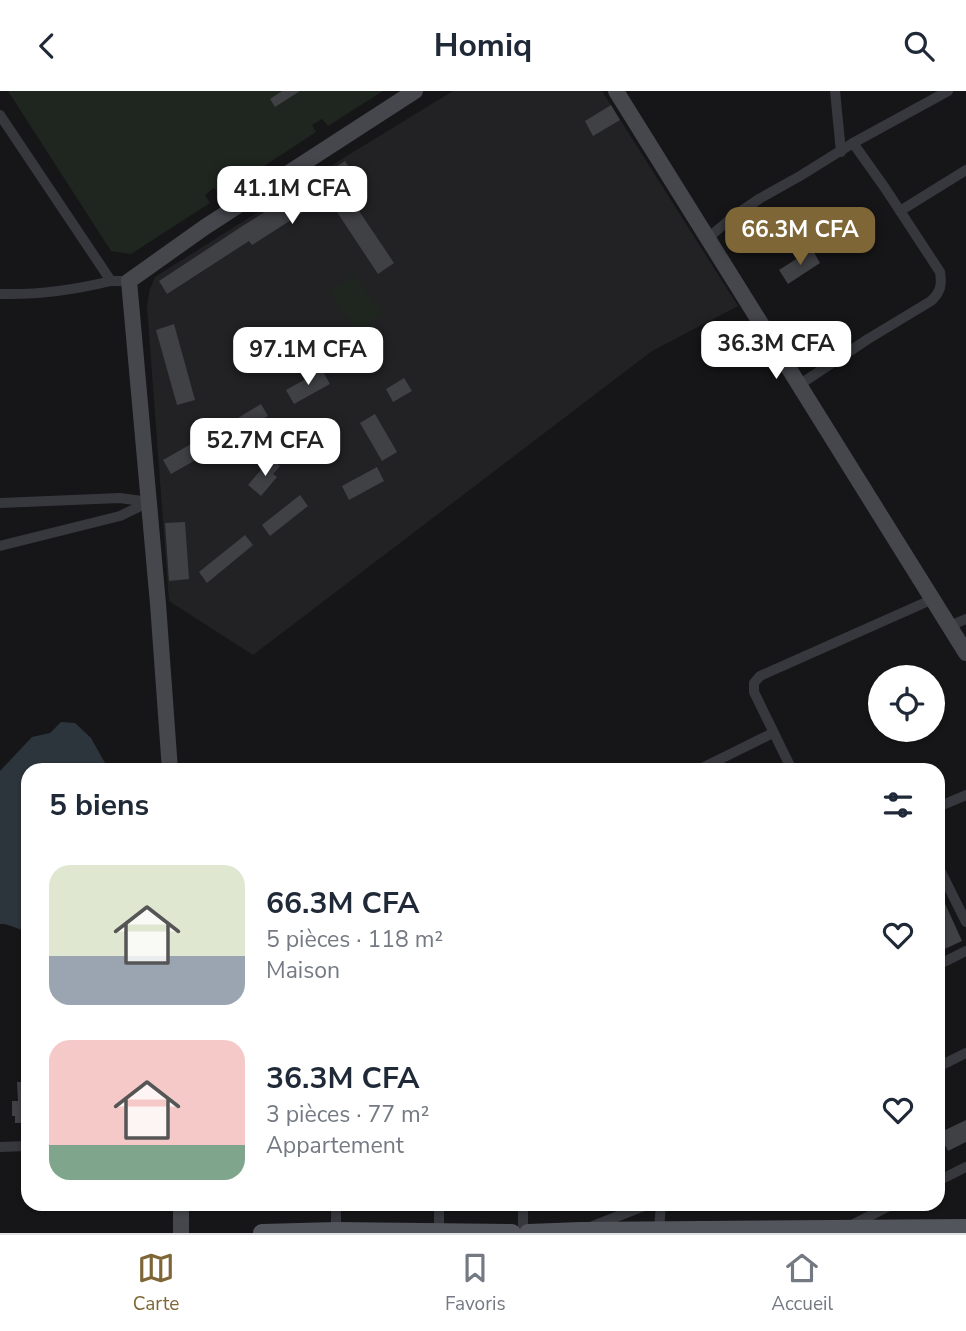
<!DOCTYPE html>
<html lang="fr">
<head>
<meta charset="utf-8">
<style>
  :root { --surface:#fff; --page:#f6f6f7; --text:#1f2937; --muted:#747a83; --line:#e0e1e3; --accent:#7e6636 }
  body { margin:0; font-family:"Nunito Sans",sans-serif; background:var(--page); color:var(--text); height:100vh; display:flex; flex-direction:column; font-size:26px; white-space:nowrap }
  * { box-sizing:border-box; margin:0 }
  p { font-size:23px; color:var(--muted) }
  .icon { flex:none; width:38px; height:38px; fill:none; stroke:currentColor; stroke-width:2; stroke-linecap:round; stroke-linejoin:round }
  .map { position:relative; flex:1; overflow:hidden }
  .details { position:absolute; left:21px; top:672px; width:924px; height:448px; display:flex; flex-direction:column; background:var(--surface); border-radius:21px; box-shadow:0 2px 5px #0004 }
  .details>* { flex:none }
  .controls { position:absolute; left:868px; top:574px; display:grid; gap:14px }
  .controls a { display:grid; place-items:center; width:77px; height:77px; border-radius:50%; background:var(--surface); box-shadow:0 2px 5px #0004; font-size:35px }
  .price { position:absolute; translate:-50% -60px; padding:0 16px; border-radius:14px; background:#fff; color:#222; font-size:23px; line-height:46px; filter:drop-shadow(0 2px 4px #0008) }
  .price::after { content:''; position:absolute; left:50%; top:42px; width:21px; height:16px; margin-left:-10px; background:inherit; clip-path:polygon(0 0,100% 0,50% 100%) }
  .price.on { background:var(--accent); color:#fff }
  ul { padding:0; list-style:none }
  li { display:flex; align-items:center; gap:21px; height:175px; padding:0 28px }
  li span { display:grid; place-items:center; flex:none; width:196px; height:140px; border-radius:21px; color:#555 }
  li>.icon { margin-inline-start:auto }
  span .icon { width:84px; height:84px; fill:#fffc; stroke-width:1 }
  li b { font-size:30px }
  h2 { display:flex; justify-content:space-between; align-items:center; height:84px; padding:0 28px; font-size:30px }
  header { display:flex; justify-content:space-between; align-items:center; height:91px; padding:0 28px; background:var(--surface); font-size:32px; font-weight:700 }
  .tab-bar { display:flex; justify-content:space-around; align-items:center; height:98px; border-top:2px solid var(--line); background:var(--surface); font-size:19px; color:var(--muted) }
  .tab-bar a { display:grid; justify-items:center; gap:4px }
  .tab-bar .on { color:var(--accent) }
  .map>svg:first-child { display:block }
  .built { fill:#222225 }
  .green { fill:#1e261f }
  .water { fill:#2c353c }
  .building { fill:#404145 }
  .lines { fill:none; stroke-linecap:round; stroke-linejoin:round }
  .street { stroke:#37383d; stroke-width:10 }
  .secondary { stroke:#45474d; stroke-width:16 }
  .primary { stroke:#53555c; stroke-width:18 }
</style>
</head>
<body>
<header><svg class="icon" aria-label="back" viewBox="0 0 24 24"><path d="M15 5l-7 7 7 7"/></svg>Homiq<svg class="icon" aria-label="search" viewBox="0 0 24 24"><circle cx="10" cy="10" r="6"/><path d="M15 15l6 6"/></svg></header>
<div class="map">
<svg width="966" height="1142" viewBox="0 0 966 1142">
  <rect width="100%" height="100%" fill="#161618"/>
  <polygon class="built" points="453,0 602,0 738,215 652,260 253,564 169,510 147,215 150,198 155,186 350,63"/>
  <g class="green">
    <polygon points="8,0 383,0 328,35 322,28 312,34 316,41 220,104 214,97 205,104 210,112 131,163 111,160"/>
    <polygon points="353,183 383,222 358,241 329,202"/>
  </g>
  <path class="water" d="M 61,631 L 75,632 L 91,647 L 109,679 L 28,679 L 28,839 C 18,840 10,832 0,833 L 0,680 L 32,646 L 50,642 Z"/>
  <g class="building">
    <polygon points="282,0 300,0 275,16 270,8"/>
    <polygon points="611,14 620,29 593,45 585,30"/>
    <polygon points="345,70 356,87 343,96 394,172 378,183 327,106 252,154 249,150 167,203 159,190 241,136"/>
    <polygon points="762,133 765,137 769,134 779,150 761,162 752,147 755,145 752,139"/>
    <polygon points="812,158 820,172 788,193 779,179"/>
    <polygon points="174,233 195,309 177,314 156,239"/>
    <polygon points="322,279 330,293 294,313 286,299"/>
    <polygon points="404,287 412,300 393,311 386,298"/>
    <polygon points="261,313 268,325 231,346 225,335"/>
    <polygon points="375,323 397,361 382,370 360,332"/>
    <polygon points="198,349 206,363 171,383 163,369"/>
    <polygon points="271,367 280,375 273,383 277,386 261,405 248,394"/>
    <polygon points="377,376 384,390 349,409 342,395"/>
    <polygon points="300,404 308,415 270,445 262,434"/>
    <polygon points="185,431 189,488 169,490 165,432"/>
    <polygon points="245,444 253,454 207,492 199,481"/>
    <polygon points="938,797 962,850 938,861"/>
    <polygon points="17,991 28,991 28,1032 15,1032 15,1025 12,1025 12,1010 18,1010"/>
    <polygon points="966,1029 966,1051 948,1060 939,1042"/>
  </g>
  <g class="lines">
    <g class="street">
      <polyline points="835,0 841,61"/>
      <polyline points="0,24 111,190 129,190"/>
      <polyline points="900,120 966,79"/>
      <polyline points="708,147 734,125 759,108 800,85 853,52 948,0"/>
      <path d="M 0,203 C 38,204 74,199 111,190"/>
      <path d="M 799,294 L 868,248 L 931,210 C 941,201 942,193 940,181 L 885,97 L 853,52"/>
      <polyline points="0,412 120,407 149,411"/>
      <polyline points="0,455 120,425 149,411"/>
      <polyline points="949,535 966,528"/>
      <polyline points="698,679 773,642"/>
      <polyline points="792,679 754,601 754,592 760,585 933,508"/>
      <polyline points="938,716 966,704"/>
      <polyline points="938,775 966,831"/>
      <polyline points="938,874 966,860"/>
      <polyline points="938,976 966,962"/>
      <polyline points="0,1056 28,1055"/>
      <polyline points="938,1090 966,1076"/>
      <polyline points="336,1113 336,1142"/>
      <polyline points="523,1113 523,1142"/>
      <polyline points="593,1135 649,1113"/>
      <polyline points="850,1135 893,1113"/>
      <polyline points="659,1139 661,1113"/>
      <polyline points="439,1141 439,1113"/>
    </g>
    <g class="secondary">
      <polyline points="616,0 966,562"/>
      <polyline points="170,679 158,513 129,190 205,136 415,0"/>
      <polyline points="181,1113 181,1142"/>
    </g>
    <g class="primary">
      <polyline points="262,1142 336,1140 512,1142"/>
      <polyline points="528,1142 581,1140 966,1137"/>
    </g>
  </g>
</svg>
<div class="controls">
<a><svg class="icon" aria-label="locate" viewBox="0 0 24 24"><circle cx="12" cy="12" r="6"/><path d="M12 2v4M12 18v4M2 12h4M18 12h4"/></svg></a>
</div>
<b class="price" style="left:292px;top:135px">41.1M CFA</b>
<b class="price on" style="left:800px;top:176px">66.3M CFA</b>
<b class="price" style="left:776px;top:290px">36.3M CFA</b>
<b class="price" style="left:308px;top:296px">97.1M CFA</b>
<b class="price" style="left:265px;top:387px">52.7M CFA</b>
<section class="details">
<h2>5 biens<svg class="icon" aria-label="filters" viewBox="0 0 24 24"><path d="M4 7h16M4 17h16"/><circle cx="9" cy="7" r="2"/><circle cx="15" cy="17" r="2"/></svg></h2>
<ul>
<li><span style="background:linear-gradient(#dfe7d0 65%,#9aa5b1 0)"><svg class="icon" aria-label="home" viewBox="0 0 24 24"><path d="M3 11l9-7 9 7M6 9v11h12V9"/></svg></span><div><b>66.3M CFA</b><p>5 pièces · 118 m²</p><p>Maison</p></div><svg class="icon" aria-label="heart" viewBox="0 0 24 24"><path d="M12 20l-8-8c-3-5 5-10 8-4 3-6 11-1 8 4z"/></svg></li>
<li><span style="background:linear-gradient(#f6c9c9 75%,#7fa58c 0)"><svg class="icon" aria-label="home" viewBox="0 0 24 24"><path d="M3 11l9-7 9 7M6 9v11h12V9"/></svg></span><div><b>36.3M CFA</b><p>3 pièces · 77 m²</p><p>Appartement</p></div><svg class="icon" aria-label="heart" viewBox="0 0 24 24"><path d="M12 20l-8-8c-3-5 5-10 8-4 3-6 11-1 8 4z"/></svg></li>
</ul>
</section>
</div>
<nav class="tab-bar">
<a class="on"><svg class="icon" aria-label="map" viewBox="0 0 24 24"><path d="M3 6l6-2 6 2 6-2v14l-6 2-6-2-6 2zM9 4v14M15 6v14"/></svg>Carte</a>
<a><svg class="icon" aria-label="saved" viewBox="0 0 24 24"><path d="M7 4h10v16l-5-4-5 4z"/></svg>Favoris</a>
<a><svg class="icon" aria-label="home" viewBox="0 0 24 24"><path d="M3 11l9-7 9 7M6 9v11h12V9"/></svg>Accueil</a>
</nav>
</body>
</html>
